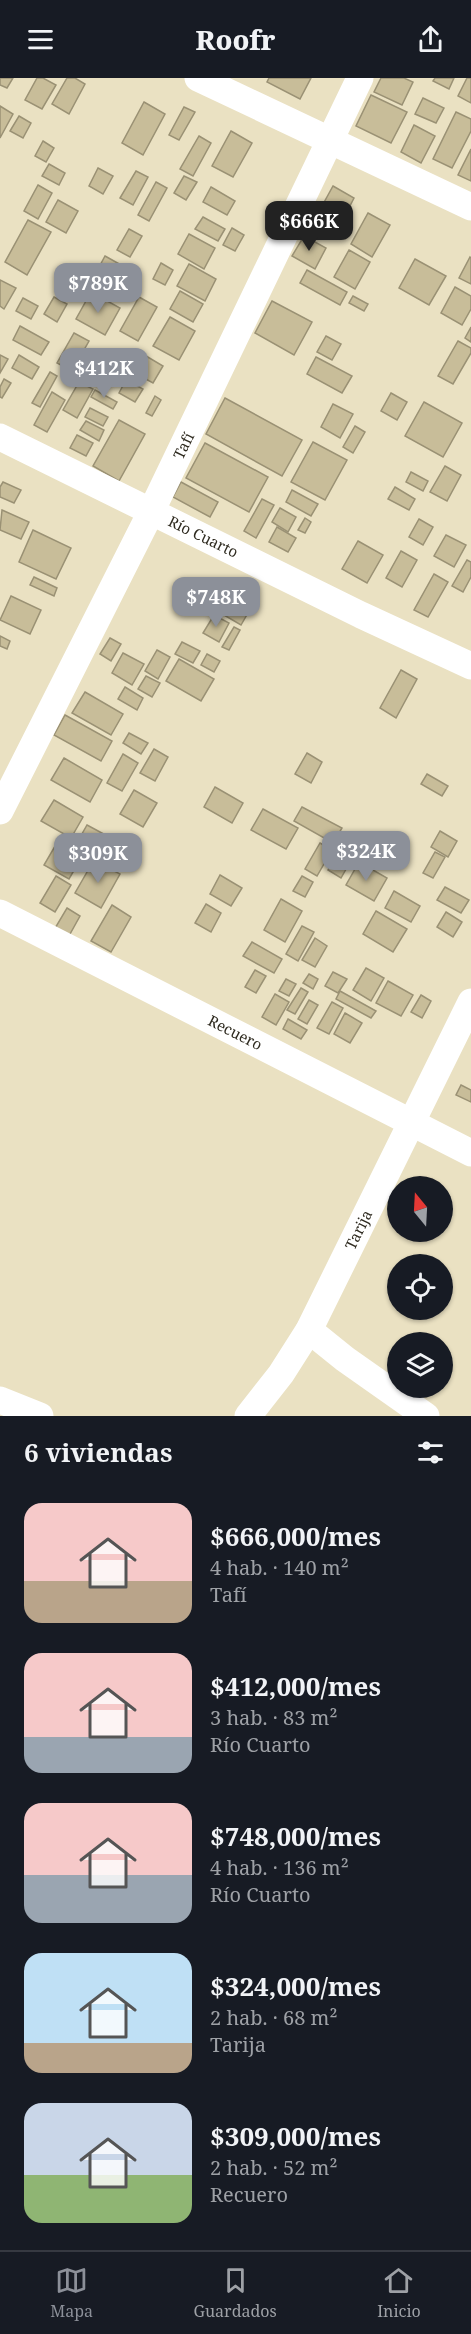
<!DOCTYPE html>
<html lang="es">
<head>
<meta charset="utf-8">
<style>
  :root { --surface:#171b24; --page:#20242c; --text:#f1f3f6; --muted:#9ea1a6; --line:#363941; --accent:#8c9099 }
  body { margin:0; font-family:"Noto Serif",serif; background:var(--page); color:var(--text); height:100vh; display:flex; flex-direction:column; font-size:22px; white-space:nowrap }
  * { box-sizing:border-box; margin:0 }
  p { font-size:20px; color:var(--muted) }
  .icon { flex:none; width:33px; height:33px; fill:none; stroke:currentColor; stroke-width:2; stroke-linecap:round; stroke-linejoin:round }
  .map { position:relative; height:1338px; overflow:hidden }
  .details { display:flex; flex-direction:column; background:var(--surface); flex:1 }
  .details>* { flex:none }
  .needle { width:39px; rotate:342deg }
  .controls { position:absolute; left:387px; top:1098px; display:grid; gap:12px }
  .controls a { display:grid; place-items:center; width:66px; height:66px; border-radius:50%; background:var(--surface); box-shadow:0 2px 4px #0004; font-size:30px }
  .price { position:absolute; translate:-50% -51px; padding:0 14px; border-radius:12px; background:var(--accent); color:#fff; font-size:20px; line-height:39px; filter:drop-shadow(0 2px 3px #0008) }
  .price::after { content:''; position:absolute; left:50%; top:36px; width:18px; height:14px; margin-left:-9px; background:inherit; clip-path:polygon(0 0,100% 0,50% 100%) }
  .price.current { background:#222; color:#fff }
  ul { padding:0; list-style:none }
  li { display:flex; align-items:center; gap:18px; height:150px; padding:0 24px }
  li span { display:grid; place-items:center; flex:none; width:168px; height:120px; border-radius:18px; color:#555 }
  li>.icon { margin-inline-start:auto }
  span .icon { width:72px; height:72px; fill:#fffc; stroke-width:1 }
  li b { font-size:26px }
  h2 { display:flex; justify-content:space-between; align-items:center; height:72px; padding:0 24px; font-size:26px }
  header { display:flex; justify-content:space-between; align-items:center; height:78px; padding:0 24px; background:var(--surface); font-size:27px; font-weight:800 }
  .tab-bar { display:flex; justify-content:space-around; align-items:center; height:84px; border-top:2px solid var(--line); background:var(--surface); font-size:16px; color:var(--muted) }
  .tab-bar a { display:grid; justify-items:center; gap:3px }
  .tab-bar .current { color:var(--accent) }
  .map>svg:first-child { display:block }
  .building { fill:#c8bd99; stroke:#9a9174; stroke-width:1.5 }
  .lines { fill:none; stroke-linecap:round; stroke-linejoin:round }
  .street { stroke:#fff; stroke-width:27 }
  .labels { text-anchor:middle; stroke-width:6; stroke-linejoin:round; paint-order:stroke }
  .street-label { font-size:15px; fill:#2f2b20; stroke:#fff }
</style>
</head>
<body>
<header><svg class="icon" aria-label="menu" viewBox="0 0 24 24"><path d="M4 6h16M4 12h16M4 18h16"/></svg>Roofr<svg class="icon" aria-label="share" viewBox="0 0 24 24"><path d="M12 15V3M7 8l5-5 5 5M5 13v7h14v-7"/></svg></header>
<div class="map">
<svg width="471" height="1338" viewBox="0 0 471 1338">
  <rect width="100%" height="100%" fill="#eae1c2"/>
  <g class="building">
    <polygon points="0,0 13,0 7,10 0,7"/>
    <polygon points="37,0 43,0 56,7 42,31 25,22"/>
    <polygon points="67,0 75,0 85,6 69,36 52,26"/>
    <polygon points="269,0 311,0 300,21 267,4"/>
    <polygon points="381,0 404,0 413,4 402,27 374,14"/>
    <polygon points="435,0 454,0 449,11 433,3"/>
    <polygon points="467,0 471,0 471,25 458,18"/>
    <polygon points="371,17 407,34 391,65 356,48"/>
    <polygon points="423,20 444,30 436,45 415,36"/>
    <polygon points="144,24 165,36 143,77 122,65"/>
    <polygon points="0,28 13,36 0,60"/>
    <polygon points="184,29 195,34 179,62 169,57"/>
    <polygon points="456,34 471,41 471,53 452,90 433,81"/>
    <polygon points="19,38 31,45 23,60 10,53"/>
    <polygon points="414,47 435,58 421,85 401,74"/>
    <polygon points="231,53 252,65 233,99 212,88"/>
    <polygon points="199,58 211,65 193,98 180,91"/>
    <polygon points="43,63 54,70 46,84 35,78"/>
    <polygon points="471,71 471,103 458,97"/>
    <polygon points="49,86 65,95 59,107 42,98"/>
    <polygon points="98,90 113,98 103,116 89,108"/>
    <polygon points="136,93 148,99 133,127 120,120"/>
    <polygon points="184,98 197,104 186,122 174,115"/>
    <polygon points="156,104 167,110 149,143 138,137"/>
    <polygon points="38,107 52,115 38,141 24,133"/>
    <polygon points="333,108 354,120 338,151 316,139"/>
    <polygon points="211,109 235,123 227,137 203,124"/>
    <polygon points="58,122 78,133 66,155 46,144"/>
    <polygon points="368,135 390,147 372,179 351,166"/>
    <polygon points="203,139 225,151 218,163 195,151"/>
    <polygon points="28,142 51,154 27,197 5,184"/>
    <polygon points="232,150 244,157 235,173 223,167"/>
    <polygon points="129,151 142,158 130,179 117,172"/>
    <polygon points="189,156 215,170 204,191 178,176"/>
    <polygon points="304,158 326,170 315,191 292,178"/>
    <polygon points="349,172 370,184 355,211 334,199"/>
    <polygon points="105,178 132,193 116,222 89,208"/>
    <polygon points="470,179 471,180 471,206 459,200"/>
    <polygon points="415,181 446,198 429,227 399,210"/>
    <polygon points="161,185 173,192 165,207 153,201"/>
    <polygon points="189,186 216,201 205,223 177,208"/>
    <polygon points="307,192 347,214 340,227 300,205"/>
    <polygon points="0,202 16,210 4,231 0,228"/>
    <polygon points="455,209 471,218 471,231 462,247 441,235"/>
    <polygon points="180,213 203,226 193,244 170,231"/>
    <polygon points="91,214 120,230 105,257 76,241"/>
    <polygon points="353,218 368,226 364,233 349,225"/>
    <polygon points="54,219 67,226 57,244 44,236"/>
    <polygon points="139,219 157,229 138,263 120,253"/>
    <polygon points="23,220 38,228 31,241 16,233"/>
    <polygon points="272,223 312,244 294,277 255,255"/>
    <polygon points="170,239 195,253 179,282 153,268"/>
    <polygon points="20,248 49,264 41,277 13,262"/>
    <polygon points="471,249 471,264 465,260"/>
    <polygon points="74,255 89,263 72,293 57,285"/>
    <polygon points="326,258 341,266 332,282 317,274"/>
    <polygon points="458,263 471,270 471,275 453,306 438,298"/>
    <polygon points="107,273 121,280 107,306 92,298"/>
    <polygon points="141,275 163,288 153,305 131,293"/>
    <polygon points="0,277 8,281 0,295"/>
    <polygon points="19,277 39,289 32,301 12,290"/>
    <polygon points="85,277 92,281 80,303 73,299"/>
    <polygon points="316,279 352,298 342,315 307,296"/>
    <polygon points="50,294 57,298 40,329 32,325"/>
    <polygon points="4,301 11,305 2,320 0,319 0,309"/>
    <polygon points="126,302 143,311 135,324 119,315"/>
    <polygon points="79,304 93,311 77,340 63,332"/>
    <polygon points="95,312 117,324 113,331 91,319"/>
    <polygon points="52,314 65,322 47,354 34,347"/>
    <polygon points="391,315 407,324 397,342 381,333"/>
    <polygon points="155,318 161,322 152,338 146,335"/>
    <polygon points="225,320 302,362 282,398 206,356"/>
    <polygon points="424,324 462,345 443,379 405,358"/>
    <polygon points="333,326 353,336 340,360 321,349"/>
    <polygon points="90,330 108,339 103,348 85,339"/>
    <polygon points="119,342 145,356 119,403 93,388"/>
    <polygon points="86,343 104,352 99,363 80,352"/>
    <polygon points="355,348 365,354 353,375 343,369"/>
    <polygon points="77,357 93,365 86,378 70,370"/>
    <polygon points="313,364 347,382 325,422 291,404"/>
    <polygon points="205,365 268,399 249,434 186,400"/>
    <polygon points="445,388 461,397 447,423 430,414"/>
    <polygon points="411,394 428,403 423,413 406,404"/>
    <polygon points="3,404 21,412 14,425 0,419 0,409"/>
    <polygon points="181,404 218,424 210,439 173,419"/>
    <polygon points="395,409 415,421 409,432 388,421"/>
    <polygon points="292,412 318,426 311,438 286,424"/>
    <polygon points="262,421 274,427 256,460 244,453"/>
    <polygon points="280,430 296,439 288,454 272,444"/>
    <polygon points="2,432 29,444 21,461 0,452"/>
    <polygon points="305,440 311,444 305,455 298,452"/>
    <polygon points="419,441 433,449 423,467 409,459"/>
    <polygon points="277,449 296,460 288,474 269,464"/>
    <polygon points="33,452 71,470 56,501 19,484"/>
    <polygon points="446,457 466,467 454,489 434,478"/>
    <polygon points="358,463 383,477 367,505 342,491"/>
    <polygon points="401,473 417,482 402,509 386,500"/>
    <polygon points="467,482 471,484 471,499 463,514 452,508"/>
    <polygon points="434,496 448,504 428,539 414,532"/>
    <polygon points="34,499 57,510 54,518 30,507"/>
    <polygon points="233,507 256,521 241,547 217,533"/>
    <polygon points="11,518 41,532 30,556 0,542"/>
    <polygon points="214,537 229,545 219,564 203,555"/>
    <polygon points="234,549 240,552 229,572 222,569"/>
    <polygon points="0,558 10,563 7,571 0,568"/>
    <polygon points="110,560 121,566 111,583 100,576"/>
    <polygon points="182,564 200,573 193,585 175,576"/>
    <polygon points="157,572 170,579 158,601 145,593"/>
    <polygon points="123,575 144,586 132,607 112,595"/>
    <polygon points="207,576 220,583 214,594 201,587"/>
    <polygon points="179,581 214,601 201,623 166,603"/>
    <polygon points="401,592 417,601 396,640 380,630"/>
    <polygon points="146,598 160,605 152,619 138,611"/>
    <polygon points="125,609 143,620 137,632 118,621"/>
    <polygon points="85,614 123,636 111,657 72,635"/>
    <polygon points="65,637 112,663 101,683 54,657"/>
    <polygon points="129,655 148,665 141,676 123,665"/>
    <polygon points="154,671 168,679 155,703 140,695"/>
    <polygon points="307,675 322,684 311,705 295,696"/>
    <polygon points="123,676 138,685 122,713 107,705"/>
    <polygon points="64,680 102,702 90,724 51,702"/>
    <polygon points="427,696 448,708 442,718 421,706"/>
    <polygon points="215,709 243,725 232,745 204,729"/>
    <polygon points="134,712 157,725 143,749 120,736"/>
    <polygon points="54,722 83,739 71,760 41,743"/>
    <polygon points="302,729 342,750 333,765 294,743"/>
    <polygon points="263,731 298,750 286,771 251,752"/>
    <polygon points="87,747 115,762 106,779 78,763"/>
    <polygon points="440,753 457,763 448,779 431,769"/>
    <polygon points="58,763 83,777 69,801 44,787"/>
    <polygon points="320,765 332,772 317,798 305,791"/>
    <polygon points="341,770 354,777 341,800 328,792"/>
    <polygon points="435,774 445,779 433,800 423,795"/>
    <polygon points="94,782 120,796 101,830 75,815"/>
    <polygon points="359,784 387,800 374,823 346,807"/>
    <polygon points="220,797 242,810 231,828 210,816"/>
    <polygon points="56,798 71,807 55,834 40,825"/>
    <polygon points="302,798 313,804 305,819 293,813"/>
    <polygon points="445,809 469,822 461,835 437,822"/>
    <polygon points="394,813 420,828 411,844 385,830"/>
    <polygon points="281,821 302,833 285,864 264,852"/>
    <polygon points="206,826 221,835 211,854 195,845"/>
    <polygon points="112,827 131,839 111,874 91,863"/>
    <polygon points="67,830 80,838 65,865 51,857"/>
    <polygon points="376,833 407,851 393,874 363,856"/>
    <polygon points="446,834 462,844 453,859 437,849"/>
    <polygon points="302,848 314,854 298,883 286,876"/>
    <polygon points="315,860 327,868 315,889 302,882"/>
    <polygon points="252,864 282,881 274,895 243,878"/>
    <polygon points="366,890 384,900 371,923 353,912"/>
    <polygon points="255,892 266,898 256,915 245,909"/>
    <polygon points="333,894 347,901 338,915 325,908"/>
    <polygon points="309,896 318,901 313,911 303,905"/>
    <polygon points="286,901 296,906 289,918 279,913"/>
    <polygon points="388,903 413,917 401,938 376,925"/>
    <polygon points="301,910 308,914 295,936 287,932"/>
    <polygon points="340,913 376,933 371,940 336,921"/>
    <polygon points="275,916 289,924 276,947 262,939"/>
    <polygon points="421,917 431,923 422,940 411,934"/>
    <polygon points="309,922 318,927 307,946 298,941"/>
    <polygon points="332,924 343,930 329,956 317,950"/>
    <polygon points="345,935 362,945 350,965 334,956"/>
    <polygon points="288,941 307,952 301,961 283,951"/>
    <polygon points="461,1007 471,1012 471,1024 456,1017"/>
  </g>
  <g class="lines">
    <g class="street">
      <polyline points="198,0 471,129"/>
      <polyline points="0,359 361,537 471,588"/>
      <polyline points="0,733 151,434 360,0"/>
      <polyline points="0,835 471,1075"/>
      <polyline points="309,1252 345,1281 426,1338"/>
      <polyline points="0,1322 40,1338"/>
      <polyline points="248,1338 281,1296 309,1252 471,924"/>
    </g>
  </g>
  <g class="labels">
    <g class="street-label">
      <text transform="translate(184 368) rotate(-64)" y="5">Tafí</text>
      <text transform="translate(203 459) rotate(26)" y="5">Río Cuarto</text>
      <text transform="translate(235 955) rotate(27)" y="5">Recuero</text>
      <text transform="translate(359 1152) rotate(-64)" y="5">Tarija</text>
    </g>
  </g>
</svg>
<div class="controls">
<a><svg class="needle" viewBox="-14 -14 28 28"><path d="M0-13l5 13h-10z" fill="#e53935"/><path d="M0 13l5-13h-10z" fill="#9ea1a6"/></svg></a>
<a><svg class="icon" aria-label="locate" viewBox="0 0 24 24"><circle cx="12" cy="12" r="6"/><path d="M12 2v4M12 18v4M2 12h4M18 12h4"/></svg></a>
<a><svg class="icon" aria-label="layers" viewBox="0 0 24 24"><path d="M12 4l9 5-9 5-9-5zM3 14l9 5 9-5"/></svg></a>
</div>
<b class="price current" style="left:309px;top:174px">$666K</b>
<b class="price" style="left:98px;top:236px">$789K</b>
<b class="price" style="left:104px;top:321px">$412K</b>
<b class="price" style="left:216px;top:550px">$748K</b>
<b class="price" style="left:366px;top:804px">$324K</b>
<b class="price" style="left:98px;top:806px">$309K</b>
</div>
<section class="details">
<h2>6 viviendas<svg class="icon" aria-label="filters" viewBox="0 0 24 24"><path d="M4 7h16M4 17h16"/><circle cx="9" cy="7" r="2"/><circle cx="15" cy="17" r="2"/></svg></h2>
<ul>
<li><span style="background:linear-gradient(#f6c9c9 65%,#b9a48a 0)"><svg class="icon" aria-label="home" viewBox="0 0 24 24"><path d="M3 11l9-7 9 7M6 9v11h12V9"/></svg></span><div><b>$666,000/mes</b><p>4 hab. · 140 m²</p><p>Tafí</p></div></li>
<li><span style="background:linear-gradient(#f6c9c9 70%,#9aa5b1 0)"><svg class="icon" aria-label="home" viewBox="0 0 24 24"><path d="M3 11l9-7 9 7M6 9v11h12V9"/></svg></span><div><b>$412,000/mes</b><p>3 hab. · 83 m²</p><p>Río Cuarto</p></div></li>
<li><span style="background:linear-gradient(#f6c9c9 60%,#9aa5b1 0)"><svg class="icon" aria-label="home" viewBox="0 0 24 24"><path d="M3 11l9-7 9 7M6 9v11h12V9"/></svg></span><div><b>$748,000/mes</b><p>4 hab. · 136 m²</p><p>Río Cuarto</p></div></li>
<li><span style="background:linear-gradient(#bfe0f5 75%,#b9a48a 0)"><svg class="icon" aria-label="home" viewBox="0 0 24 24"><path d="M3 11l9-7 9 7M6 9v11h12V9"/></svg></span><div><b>$324,000/mes</b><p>2 hab. · 68 m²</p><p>Tarija</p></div></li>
<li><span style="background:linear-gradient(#c9d6e8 60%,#8fb573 0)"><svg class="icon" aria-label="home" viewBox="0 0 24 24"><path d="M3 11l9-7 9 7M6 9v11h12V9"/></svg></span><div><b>$309,000/mes</b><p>2 hab. · 52 m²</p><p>Recuero</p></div></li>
</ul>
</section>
<nav class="tab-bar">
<a class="current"><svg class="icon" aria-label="map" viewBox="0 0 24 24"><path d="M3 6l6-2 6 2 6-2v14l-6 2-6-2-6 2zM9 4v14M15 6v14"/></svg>Mapa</a>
<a><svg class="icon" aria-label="saved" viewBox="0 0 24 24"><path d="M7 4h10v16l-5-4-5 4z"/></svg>Guardados</a>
<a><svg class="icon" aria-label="home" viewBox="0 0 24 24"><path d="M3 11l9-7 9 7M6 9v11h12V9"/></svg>Inicio</a>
</nav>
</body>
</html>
